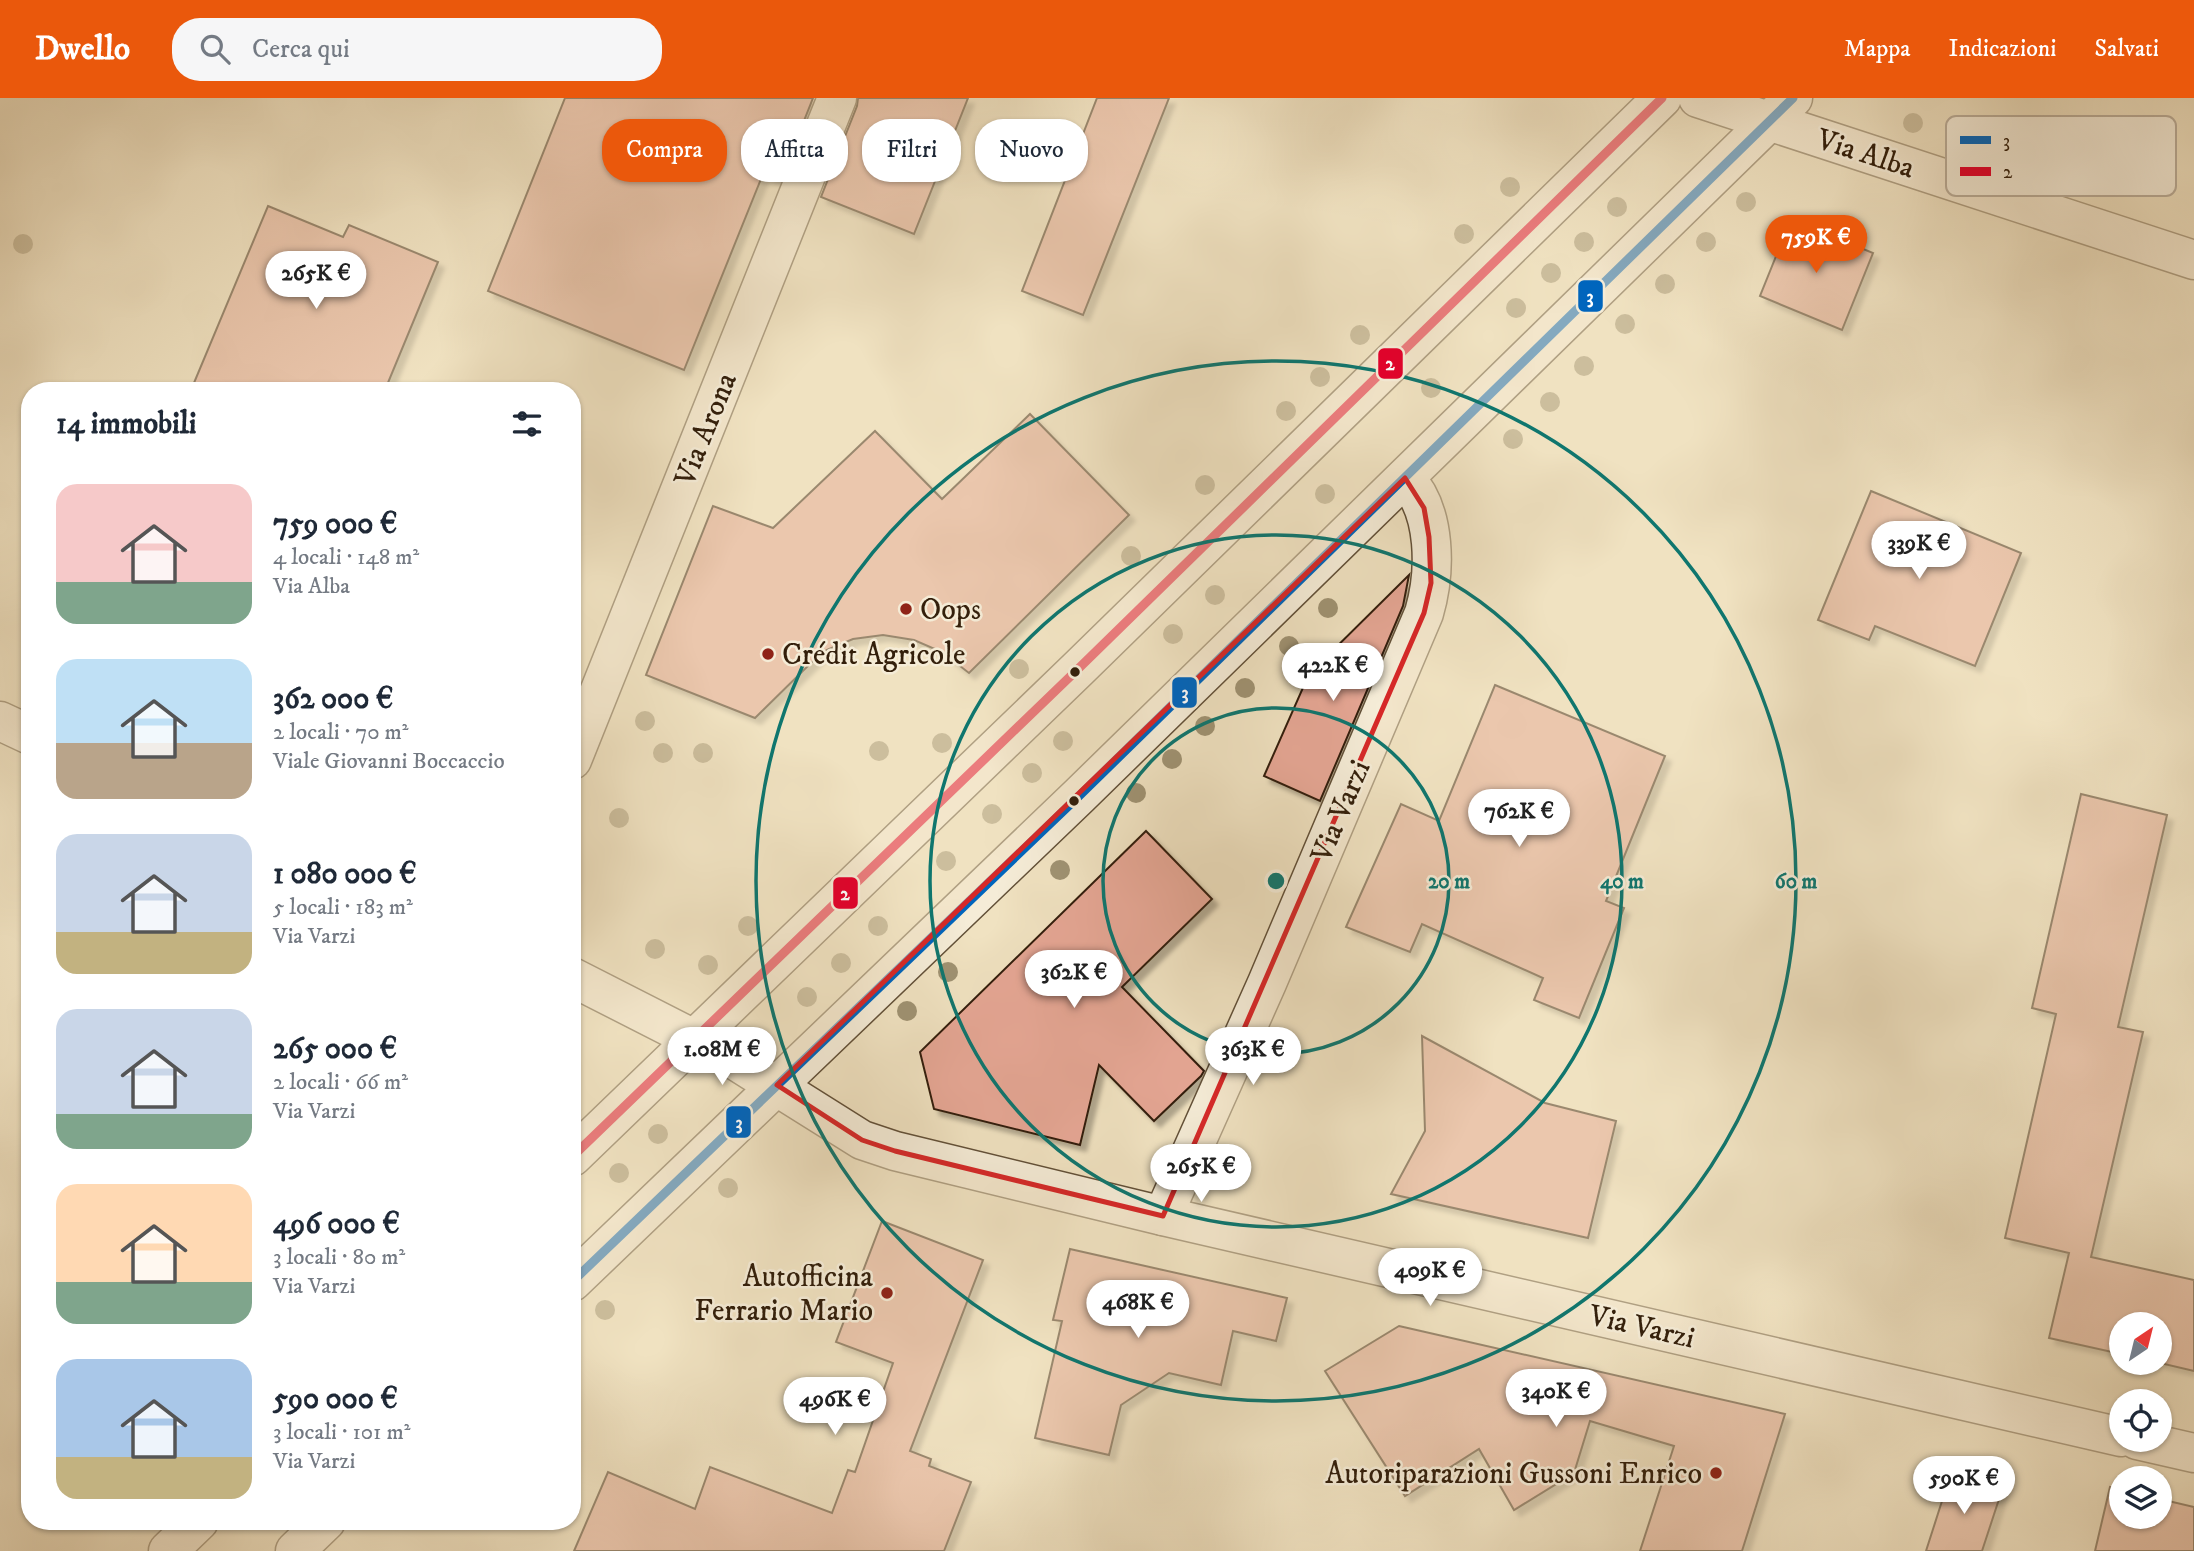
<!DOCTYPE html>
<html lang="it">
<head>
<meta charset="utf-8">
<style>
  :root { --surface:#fff; --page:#f6f6f7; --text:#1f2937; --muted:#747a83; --accent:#ea580c }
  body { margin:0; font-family:"IM FELL DW Pica",serif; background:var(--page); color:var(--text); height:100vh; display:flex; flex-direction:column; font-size:26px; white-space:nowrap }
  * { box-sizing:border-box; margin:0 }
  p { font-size:23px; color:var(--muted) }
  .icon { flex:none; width:38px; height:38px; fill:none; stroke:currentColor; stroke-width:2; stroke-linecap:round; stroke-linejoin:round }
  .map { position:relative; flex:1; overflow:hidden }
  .drawer { position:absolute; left:21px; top:284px; width:560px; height:1148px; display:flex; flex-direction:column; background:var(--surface); border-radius:28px; box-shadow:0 2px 5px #0004 }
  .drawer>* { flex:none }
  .guide { position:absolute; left:602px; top:21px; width:665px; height:63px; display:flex; gap:14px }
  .needle { width:46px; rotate:35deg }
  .fabs { position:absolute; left:2109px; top:1214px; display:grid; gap:14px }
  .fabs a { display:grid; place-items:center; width:63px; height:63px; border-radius:50%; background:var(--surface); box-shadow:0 2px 5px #0004; font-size:35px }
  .price { position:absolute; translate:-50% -60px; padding:0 16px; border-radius:24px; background:#fff; color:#222; font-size:23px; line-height:46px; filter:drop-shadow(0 2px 4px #0008) }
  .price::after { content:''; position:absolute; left:50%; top:42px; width:21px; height:16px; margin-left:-10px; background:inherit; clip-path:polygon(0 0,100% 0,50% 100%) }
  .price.on { background:var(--accent); color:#fff }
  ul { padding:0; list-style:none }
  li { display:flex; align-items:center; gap:21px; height:175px; padding:0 35px }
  li span { display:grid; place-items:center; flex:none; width:196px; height:140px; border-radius:21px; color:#555 }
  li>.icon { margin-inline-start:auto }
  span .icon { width:84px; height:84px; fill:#fffc; stroke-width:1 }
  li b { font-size:30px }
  h2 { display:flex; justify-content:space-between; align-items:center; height:84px; padding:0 35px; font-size:30px }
  .chip { padding:0 24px; border-radius:28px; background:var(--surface); box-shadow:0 2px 5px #0004; font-size:24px; line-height:63px }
  .chip.on { background:var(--accent); color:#fff }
  header { display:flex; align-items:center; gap:42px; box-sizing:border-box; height:98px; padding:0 35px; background:var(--accent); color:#fff }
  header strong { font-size:33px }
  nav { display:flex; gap:38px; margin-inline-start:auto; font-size:24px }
  .search { width:490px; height:63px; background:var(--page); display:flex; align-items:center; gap:18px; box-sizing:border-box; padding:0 24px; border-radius:28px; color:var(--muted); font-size:26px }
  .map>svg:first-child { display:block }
  .building { fill:#e5a694; stroke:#331f0b; stroke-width:2; filter:url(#shadow) }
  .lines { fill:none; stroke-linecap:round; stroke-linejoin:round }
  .minor-casing { stroke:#625038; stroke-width:41 }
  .tertiary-casing { stroke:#625038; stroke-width:41 }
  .minor { stroke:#f5ecd7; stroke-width:38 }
  .tertiary { stroke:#f5ecd7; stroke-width:38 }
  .bus-1-casing { stroke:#f5ecd7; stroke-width:14 }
  .bus-2-casing { stroke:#f5ecd7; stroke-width:14 }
  .bus-1 { stroke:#0065bd; stroke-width:9 }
  .bus-2 { stroke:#e4002b; stroke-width:9 }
  .tree { fill:#9f9272 }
  .marked { fill:none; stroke:#d62828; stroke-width:5; stroke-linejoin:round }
  .ring { fill:none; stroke:#0f766e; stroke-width:3.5 }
  .poi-dot { fill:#8f2418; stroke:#f5ecd7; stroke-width:2.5 }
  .bus-dot { fill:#331f0b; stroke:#f5ecd7; stroke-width:2.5 }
  .labels { text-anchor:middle; stroke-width:5; stroke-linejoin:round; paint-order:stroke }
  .street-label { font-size:30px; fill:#331f0b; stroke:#f5ecd7 }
  .poi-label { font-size:30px; fill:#331f0b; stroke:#f5ecd7; text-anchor:start }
  .key { fill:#f5ecd7; stroke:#bbae9a; stroke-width:2 }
  .key-label { font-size:19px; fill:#331f0b }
  .centre { fill:#0f766e; stroke:#f5ecd7; stroke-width:3.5 }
  .ring-label { font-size:21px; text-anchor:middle; font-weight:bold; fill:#0f766e; stroke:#f5ecd7; stroke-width:5; stroke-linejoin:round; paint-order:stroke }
  .line-badge { stroke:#f5ecd7; stroke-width:2.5 }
  .badge-label { font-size:19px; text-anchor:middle; font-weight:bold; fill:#fff }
</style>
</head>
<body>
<header>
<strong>Dwello</strong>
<div class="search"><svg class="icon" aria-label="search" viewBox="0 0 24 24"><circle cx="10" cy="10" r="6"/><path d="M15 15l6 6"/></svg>Cerca qui</div>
<nav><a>Mappa</a><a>Indicazioni</a><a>Salvati</a></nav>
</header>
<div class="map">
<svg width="2194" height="1453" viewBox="0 0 2194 1453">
  <defs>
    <filter id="shadow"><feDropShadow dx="6" dy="6" stdDeviation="2" flood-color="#0004"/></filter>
  </defs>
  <rect width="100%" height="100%" fill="#f0e2c1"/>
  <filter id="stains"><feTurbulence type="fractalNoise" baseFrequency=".00286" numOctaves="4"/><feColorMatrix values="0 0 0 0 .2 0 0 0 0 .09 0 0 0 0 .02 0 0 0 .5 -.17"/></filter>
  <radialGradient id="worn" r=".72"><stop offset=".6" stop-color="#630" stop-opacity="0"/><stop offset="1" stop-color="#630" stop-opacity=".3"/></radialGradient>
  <g class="building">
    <polygon points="565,0 813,0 780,83 763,76 684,272 488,193"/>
    <polygon points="858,0 968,0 914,136 821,99 857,8"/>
    <polygon points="1097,0 1169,0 1083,217 1022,193"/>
    <polygon points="268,108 343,139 349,127 438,164 385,292 191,292"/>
    <polygon points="1791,121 1873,155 1842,232 1760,198"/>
    <polygon points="1030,316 1129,417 969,575 942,554 914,542 883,537 853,541 827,552 816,560 755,620 646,577 713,408 773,430 875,333 942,401"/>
    <polygon points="1871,393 2021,455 1975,568 1875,528 1869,542 1818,522"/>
    <polygon points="1409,477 1403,508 1320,703 1264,678 1309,576"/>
    <polygon points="1495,587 1665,658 1606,803 1624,810 1579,920 1534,902 1543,880 1422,826 1410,854 1346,829 1401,706 1439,723"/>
    <polygon points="2081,696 2167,717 2118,929 2143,934 2091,1159 2194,1182 2194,1273 2160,1265 2160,1227 2121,1227 2121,1256 2049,1240 2069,1155 2005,1140 2056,916 2032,910"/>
    <polygon points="1146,733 1212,801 1122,889 1204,973 1201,978 1154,1023 1099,967 1080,1047 934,1011 920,954"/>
    <polygon points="1422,938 1545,1005 1616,1023 1588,1140 1391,1096 1425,1033"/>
    <polygon points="882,1123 983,1162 910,1353 931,1361 929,1368 971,1384 944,1453 574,1453 608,1374 695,1411 710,1369 832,1415 848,1372 855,1374 893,1265 836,1244"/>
    <polygon points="1070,1151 1287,1200 1276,1243 1233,1233 1221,1287 1169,1275 1121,1307 1109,1357 1035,1340 1062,1223 1053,1222"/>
    <polygon points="1399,1228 1785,1316 1742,1453 1640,1453 1674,1348 1590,1323 1574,1375 1514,1412 1479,1351 1405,1398 1325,1273"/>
    <polygon points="1951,1375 2002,1392 1982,1453 1926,1453"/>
    <polygon points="2110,1389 2121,1392 2121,1419 2160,1419 2160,1401 2194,1409 2194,1453 2095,1453"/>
  </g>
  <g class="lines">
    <g class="minor-casing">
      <g id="minor">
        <polyline points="1698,0 2194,162"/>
        <polyline points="0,623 30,637"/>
        <polyline points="572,662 837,0"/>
        <polyline points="572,879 733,961 862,1042 895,1053 1163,1118 2121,1339"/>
        <path d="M 1163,1118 L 1267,885 L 1424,515 C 1436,474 1437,413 1405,380"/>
        <polyline points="2137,1342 2194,1355"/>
      </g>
    </g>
    <g class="tertiary-casing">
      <g id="tertiary">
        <polyline points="572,1059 1078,571 1662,0"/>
        <polyline points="572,1184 1079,698 1793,0"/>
        <polyline points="168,1453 199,1423"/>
        <polyline points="295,1453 326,1423"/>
      </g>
    </g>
    <use href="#minor" class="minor"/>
    <use href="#tertiary" class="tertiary"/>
    <g class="bus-1-casing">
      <polyline id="bus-1" points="572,1184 1079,698 1793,0"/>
    </g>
    <g class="bus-2-casing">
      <polyline id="bus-2" points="572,1059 1078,571 1662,0"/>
    </g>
    <use href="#bus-1" class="bus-1"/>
    <use href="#bus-2" class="bus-2"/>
  </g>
  <g class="tree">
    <circle cx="1913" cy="25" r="10"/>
    <circle cx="1955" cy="32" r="10"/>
    <circle cx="1510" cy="89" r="10"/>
    <circle cx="1746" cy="104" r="10"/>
    <circle cx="1617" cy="109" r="10"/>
    <circle cx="1464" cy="136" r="10"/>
    <circle cx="1584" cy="144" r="10"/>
    <circle cx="1706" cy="144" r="10"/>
    <circle cx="23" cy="146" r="10"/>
    <circle cx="1551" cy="175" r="10"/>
    <circle cx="1665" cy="186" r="10"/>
    <circle cx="1516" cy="210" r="10"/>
    <circle cx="1625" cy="226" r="10"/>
    <circle cx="1360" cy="237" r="10"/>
    <circle cx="1584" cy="268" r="10"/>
    <circle cx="1320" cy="279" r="10"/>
    <circle cx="1431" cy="290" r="10"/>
    <circle cx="1550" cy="304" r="10"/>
    <circle cx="1286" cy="313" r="10"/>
    <circle cx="1513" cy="341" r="10"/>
    <circle cx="1205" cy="387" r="10"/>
    <circle cx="1325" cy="396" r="10"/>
    <circle cx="1131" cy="458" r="10"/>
    <circle cx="1215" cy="497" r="10"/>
    <circle cx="1328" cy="510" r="10"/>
    <circle cx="1173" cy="536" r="10"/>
    <circle cx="1289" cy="548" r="10"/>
    <circle cx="1019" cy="571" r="10"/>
    <circle cx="1245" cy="590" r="10"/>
    <circle cx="645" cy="623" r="10"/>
    <circle cx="1205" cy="628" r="10"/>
    <circle cx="1063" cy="643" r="10"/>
    <circle cx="942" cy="645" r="10"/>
    <circle cx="879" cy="653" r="10"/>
    <circle cx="663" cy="655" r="10"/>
    <circle cx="703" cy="655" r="10"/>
    <circle cx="1172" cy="661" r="10"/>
    <circle cx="1032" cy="675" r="10"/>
    <circle cx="1136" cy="695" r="10"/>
    <circle cx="992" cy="716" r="10"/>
    <circle cx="619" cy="720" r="10"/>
    <circle cx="946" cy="763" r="10"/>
    <circle cx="1060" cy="772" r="10"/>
    <circle cx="748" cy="828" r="10"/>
    <circle cx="878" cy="828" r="10"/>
    <circle cx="655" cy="851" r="10"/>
    <circle cx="841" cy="865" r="10"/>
    <circle cx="708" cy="867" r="10"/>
    <circle cx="948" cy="874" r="10"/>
    <circle cx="807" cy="899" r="10"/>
    <circle cx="907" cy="913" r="10"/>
    <circle cx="658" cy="1036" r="10"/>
    <circle cx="619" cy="1075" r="10"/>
    <circle cx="728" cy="1090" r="10"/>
    <circle cx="605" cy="1212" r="10"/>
  </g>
  <path d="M0 0H2194V1453H0ZM 1405,380 L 1424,410 L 1429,439 L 1431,485 L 1424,515 L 1163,1118 L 895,1053 L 862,1042 L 777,987 Z" fill="#f0e2c1" fill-opacity=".55" fill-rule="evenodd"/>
  <path class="marked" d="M 1405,380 L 1424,410 L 1429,439 L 1431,485 L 1424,515 L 1163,1118 L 895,1053 L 862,1042 L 777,987 Z"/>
  <g class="ring">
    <circle cx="1276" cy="783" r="173"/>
    <circle cx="1276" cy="783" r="346"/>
    <circle cx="1276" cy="783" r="520"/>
  </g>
  <g class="poi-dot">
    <circle cx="906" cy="511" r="7"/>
    <circle cx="768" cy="556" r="7"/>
    <circle cx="887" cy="1195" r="7"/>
    <circle cx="1716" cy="1375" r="7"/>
  </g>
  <g class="bus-dot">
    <circle cx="1075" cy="574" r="6"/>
    <circle cx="1074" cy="703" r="6"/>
  </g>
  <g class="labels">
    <g class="street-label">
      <text transform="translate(1866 55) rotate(18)" y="10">Via Alba</text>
      <text transform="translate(705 331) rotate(-68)" y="10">Via Arona</text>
      <text transform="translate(1340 713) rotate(-67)" y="10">Via Varzi</text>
      <text transform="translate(1642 1228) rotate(13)" y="10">Via Varzi</text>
    </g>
    <g class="poi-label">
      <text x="920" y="521">Oops</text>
      <text x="782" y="566">Crédit Agricole</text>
      <text x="873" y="1188" text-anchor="end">Autofficina<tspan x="873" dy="34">Ferrario Mario</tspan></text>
      <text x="1702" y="1385" text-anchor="end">Autoriparazioni Gussoni Enrico</text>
    </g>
  </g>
  <rect x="1946" y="18" width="230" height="80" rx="10" class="key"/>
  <rect x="1960" y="38" width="31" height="8" fill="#0065bd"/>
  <rect x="1960" y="69" width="31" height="9" fill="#e4002b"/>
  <g class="key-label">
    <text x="2003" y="49">3</text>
    <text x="2003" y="80">2</text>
  </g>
  <circle cx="1276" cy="783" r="10" class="centre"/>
  <g class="ring-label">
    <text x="1449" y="790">20 m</text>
    <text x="1622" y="790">40 m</text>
    <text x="1796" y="790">60 m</text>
  </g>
  <g class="line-badge">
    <rect x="1577" y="181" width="27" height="34" rx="7" fill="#0065bd"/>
    <rect x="1377" y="249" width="27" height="33" rx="7" fill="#e4002b"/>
    <rect x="1171" y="578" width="27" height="33" rx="7" fill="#0065bd"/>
    <rect x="832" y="778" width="27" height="34" rx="7" fill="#e4002b"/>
    <rect x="725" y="1007" width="27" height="34" rx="7" fill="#0065bd"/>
  </g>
  <g class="badge-label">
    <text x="1590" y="205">3</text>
    <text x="1390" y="272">2</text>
    <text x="1185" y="601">3</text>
    <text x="845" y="802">2</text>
    <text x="739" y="1031">3</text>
  </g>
  <rect width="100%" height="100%" filter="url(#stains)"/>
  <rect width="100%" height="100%" fill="url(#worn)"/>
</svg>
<div class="fabs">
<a><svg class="needle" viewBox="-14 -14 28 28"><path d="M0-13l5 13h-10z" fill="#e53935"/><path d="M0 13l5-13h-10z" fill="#747a83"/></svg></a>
<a><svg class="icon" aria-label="locate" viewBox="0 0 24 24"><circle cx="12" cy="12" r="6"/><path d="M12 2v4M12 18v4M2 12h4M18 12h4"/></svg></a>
<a><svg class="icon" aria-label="layers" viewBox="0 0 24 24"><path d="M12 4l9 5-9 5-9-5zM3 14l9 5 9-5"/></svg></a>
</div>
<b class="price on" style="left:1816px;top:177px">759K €</b>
<b class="price" style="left:316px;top:213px">265K €</b>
<b class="price" style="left:1919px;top:483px">339K €</b>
<b class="price" style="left:1333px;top:605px">422K €</b>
<b class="price" style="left:1519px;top:751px">762K €</b>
<b class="price" style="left:1074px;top:912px">362K €</b>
<b class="price" style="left:722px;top:989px">1.08M €</b>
<b class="price" style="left:1253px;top:989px">363K €</b>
<b class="price" style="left:1201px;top:1106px">265K €</b>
<b class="price" style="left:1430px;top:1210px">409K €</b>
<b class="price" style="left:1138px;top:1242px">468K €</b>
<b class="price" style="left:1556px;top:1331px">340K €</b>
<b class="price" style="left:835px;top:1339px">496K €</b>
<b class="price" style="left:1964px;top:1418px">590K €</b>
<div class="guide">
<a class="chip on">Compra</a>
<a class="chip">Affitta</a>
<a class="chip">Filtri</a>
<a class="chip">Nuovo</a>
</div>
<section class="drawer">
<h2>14 immobili<svg class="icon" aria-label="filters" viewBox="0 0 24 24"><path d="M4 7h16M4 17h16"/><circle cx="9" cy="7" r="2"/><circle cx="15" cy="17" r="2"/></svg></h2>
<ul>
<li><span style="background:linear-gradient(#f6c9c9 70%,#7fa58c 0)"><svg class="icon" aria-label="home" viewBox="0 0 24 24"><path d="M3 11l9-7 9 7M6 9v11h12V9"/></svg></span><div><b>759 000 €</b><p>4 locali · 148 m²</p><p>Via Alba</p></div></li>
<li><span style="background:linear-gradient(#bfe0f5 60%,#b9a48a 0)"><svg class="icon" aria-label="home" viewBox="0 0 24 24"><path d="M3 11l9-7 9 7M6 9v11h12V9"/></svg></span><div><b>362 000 €</b><p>2 locali · 70 m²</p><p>Viale Giovanni Boccaccio</p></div></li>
<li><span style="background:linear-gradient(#c9d6e8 70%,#c2b280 0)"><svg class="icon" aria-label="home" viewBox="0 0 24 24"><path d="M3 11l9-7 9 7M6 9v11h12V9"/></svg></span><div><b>1 080 000 €</b><p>5 locali · 183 m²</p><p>Via Varzi</p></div></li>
<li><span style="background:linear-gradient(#c9d6e8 75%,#7fa58c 0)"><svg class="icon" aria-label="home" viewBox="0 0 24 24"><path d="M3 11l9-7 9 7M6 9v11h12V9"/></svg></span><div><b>265 000 €</b><p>2 locali · 66 m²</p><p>Via Varzi</p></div></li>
<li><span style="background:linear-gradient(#ffd9b3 70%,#7fa58c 0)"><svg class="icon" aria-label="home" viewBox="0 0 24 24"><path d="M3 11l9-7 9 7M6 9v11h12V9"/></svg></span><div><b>496 000 €</b><p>3 locali · 80 m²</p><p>Via Varzi</p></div></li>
<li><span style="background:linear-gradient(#a9c7e8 70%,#c2b280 0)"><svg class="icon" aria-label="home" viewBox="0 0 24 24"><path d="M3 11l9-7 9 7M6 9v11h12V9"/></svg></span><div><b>590 000 €</b><p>3 locali · 101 m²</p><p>Via Varzi</p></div></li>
</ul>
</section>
</div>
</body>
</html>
